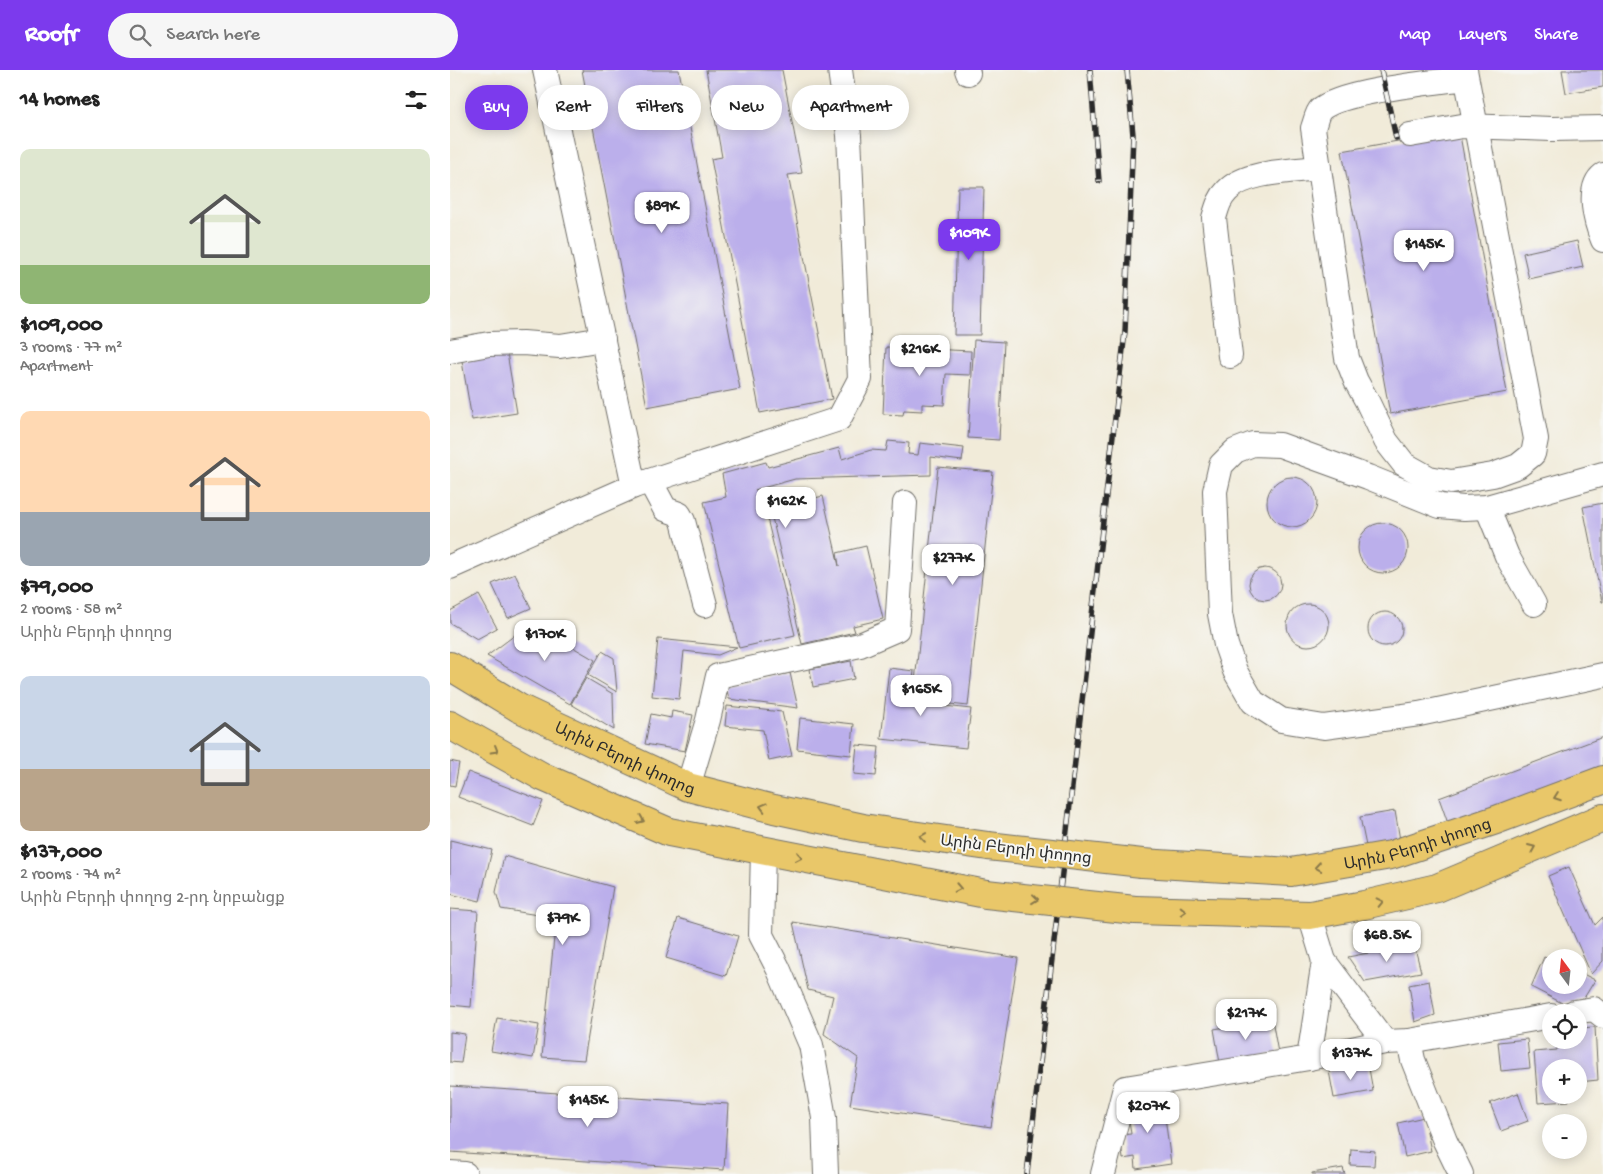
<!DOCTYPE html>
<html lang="en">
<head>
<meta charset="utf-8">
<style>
  :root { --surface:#fff; --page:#f6f6f6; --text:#222; --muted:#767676; --accent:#7c3aed }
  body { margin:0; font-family:"Gochi Hand","Noto Sans Armenian",sans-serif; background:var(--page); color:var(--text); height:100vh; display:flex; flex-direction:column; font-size:19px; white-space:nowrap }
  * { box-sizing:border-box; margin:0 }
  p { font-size:16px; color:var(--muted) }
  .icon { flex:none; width:28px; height:28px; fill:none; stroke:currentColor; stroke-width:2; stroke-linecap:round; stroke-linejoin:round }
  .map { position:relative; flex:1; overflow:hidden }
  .side { display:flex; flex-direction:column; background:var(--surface); width:450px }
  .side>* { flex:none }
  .top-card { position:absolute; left:15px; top:15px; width:475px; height:45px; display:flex; gap:10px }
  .needle { width:32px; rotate:345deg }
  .tools { position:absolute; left:1092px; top:879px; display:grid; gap:10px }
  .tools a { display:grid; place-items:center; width:45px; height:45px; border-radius:50%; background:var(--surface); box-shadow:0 2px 12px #0003; font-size:25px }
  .price { position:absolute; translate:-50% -42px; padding:0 11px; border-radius:10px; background:#fff; color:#222; font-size:16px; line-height:32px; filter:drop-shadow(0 1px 2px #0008) }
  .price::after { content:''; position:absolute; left:50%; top:30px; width:15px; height:11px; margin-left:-8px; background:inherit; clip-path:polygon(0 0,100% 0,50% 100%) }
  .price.current { background:var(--accent); color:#fff }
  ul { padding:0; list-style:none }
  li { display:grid; align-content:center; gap:10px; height:265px; padding:0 20px }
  li span { display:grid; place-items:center; height:155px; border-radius:10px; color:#555 }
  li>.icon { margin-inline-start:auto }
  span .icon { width:90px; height:90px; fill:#fffc; stroke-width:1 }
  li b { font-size:21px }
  h2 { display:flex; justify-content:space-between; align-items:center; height:60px; padding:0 20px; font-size:21px }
  .pill { padding:0 18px; border-radius:22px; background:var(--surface); box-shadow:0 2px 12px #0003; font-size:18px; line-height:45px }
  .pill.current { background:var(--accent); color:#fff }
  header { display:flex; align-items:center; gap:30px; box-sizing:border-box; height:70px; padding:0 25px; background:var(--accent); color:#fff }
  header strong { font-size:24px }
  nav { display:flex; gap:28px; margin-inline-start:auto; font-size:18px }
  .search { width:350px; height:45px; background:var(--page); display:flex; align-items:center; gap:12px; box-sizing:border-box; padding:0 18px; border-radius:28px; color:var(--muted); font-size:19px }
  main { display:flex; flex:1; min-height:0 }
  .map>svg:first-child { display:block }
  .building { fill:#bbafeb }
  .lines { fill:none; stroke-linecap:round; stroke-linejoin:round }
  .minor-casing { stroke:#706e68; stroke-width:26 }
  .major-casing { stroke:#706e68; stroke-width:30 }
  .minor { stroke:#fff; stroke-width:24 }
  .major { stroke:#e9c769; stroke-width:28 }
  .rail-casing { stroke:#2b2b2b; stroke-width:5.5 }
  .rail { stroke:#f6f6f2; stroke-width:4; stroke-dasharray:11; stroke-linecap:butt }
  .major-bridge-casing { stroke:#706e68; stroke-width:30; stroke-linecap:butt }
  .major-bridge { stroke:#e9c769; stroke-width:28 }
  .oneway { stroke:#8a794a }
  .labels { text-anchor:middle; stroke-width:4; stroke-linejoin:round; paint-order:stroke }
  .street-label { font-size:16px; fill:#2b2b2b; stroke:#f6f6f2 }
</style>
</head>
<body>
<header>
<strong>Roofr</strong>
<div class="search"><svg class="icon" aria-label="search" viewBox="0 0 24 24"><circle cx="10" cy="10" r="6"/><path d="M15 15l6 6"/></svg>Search here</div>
<nav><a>Map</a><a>Layers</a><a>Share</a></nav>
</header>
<main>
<section class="side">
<h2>14 homes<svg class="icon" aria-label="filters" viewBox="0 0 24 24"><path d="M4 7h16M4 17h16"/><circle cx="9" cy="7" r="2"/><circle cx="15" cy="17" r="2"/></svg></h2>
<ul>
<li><span style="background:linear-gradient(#dfe7d0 75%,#8fb573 0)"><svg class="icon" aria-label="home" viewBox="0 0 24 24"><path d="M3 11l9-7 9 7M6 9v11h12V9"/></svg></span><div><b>$109,000</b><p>3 rooms · 77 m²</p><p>Apartment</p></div></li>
<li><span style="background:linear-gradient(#ffd9b3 65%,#9aa5b1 0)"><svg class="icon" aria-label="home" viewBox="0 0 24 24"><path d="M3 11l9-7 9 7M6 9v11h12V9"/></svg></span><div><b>$79,000</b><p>2 rooms · 58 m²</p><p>Արին Բերդի փողոց</p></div></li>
<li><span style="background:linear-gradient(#c9d6e8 60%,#b9a48a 0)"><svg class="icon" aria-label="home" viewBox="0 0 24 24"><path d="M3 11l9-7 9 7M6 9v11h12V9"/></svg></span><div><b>$137,000</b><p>2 rooms · 74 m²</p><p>Արին Բերդի փողոց 2-րդ նրբանցք</p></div></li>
</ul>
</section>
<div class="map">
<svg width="1153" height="1104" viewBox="0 0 1153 1104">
  <rect width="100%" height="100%" fill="#f6f6f2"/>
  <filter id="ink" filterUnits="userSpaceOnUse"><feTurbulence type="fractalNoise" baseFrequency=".02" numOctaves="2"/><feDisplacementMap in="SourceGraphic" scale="10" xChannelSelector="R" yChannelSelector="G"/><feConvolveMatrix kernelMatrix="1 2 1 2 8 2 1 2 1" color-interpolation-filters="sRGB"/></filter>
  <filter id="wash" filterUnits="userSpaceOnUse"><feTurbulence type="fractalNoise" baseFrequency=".0096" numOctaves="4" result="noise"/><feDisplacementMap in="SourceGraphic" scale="20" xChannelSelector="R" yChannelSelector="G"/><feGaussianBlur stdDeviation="1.12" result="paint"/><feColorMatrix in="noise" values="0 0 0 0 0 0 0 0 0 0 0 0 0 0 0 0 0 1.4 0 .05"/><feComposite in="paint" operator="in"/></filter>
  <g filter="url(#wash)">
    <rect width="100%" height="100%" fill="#f1ebd9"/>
    <g id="blocks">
      <g class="building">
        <polygon points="132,0 229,0 290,319 197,337"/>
        <polygon points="256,0 332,0 352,103 338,105 382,329 310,343 261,89 272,87"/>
        <polygon points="1112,0 1153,0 1153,17 1116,23"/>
        <polygon points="1009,60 1057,322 940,344 892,81"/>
        <polygon points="508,117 534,117 530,265 504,265"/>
        <polygon points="1127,171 1133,197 1079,209 1073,183"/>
        <polygon points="524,270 554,272 549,370 518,368"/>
        <polygon points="436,277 521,281 520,305 496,304 494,335 472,334 472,341 454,340 453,345 433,344"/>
        <polygon points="57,283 67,343 22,350 12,291"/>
        <polygon points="438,371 459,373 458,384 468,385 470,373 514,378 512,391 481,387 481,405 345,409 305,420 310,419 345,565 289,578 254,432 276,427 272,404 316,392 318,397 389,378 392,389 421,380 436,381"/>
        <polygon points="488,397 543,402 518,636 463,630"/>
        <circle cx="842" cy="432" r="25"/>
        <polygon points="373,426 389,496 387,483 416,476 433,549 403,556 405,562 352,574 320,439"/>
        <polygon points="1153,433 1153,532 1152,532 1133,437"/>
        <circle cx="933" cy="478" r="25"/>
        <circle cx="815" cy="514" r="16"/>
        <polygon points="65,504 81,538 58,548 42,514"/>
        <polygon points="29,525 47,558 27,569 0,553 0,541"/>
        <circle cx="858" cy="555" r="21"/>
        <circle cx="935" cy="559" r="17"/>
        <polygon points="81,553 145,590 120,634 37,586"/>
        <polygon points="208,569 287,577 268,585 234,581 229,629 202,626"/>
        <polygon points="152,581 164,588 167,622 138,605"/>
        <polygon points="401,591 404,609 363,617 360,599"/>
        <polygon points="439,598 464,601 460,632 521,639 516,678 431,669"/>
        <polygon points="340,603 348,638 279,629 276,616"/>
        <polygon points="136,608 163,624 164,660 121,634"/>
        <polygon points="277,636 332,642 342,686 319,691 313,660 275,656"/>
        <polygon points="222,641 243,645 235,681 195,674 201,644 221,648"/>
        <polygon points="350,648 404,654 401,685 347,679"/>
        <polygon points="1153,667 1153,702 1000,759 989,728"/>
        <polygon points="407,675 429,677 426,706 404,704"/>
        <polygon points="0,691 9,693 5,716 0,715"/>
        <polygon points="18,702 93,731 83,756 8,727"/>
        <polygon points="945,741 950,770 916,776 910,747"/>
        <polygon points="0,770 42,780 30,831 0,824"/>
        <polygon points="54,786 163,817 134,990 92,987 106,848 51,839 46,822"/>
        <polygon points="1119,797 1145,855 1153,847 1153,891 1141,904 1098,806"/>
        <polygon points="0,839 28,841 21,937 0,935"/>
        <polygon points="228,848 288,866 276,906 216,888"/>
        <polygon points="343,852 568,888 541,1057 400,1035 408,988 374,964 383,926 358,920"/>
        <polygon points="964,874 971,902 915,912 898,887"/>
        <polygon points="1094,887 1101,890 1101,915 1129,915 1129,902 1145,910 1134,928 1112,933 1081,917"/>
        <polygon points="979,911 985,945 965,952 959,915"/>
        <polygon points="47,948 89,955 83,988 41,981"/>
        <polygon points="822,949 828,983 770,993 764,959"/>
        <polygon points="1145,957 1148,1010 1129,1012 1129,998 1101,998 1101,1025 1119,1025 1119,1031 1088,1033 1084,982 1107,980 1106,970 1129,970 1129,958"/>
        <polygon points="0,962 15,964 11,993 0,992"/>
        <polygon points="1077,969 1080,998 1051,1001 1048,972"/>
        <polygon points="918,993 923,1021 884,1028 879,1001"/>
        <polygon points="0,1016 278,1034 274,1100 0,1082"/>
        <polygon points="712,1023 721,1094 686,1099 685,1087 673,1089 670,1065 681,1064 678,1042 692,1040 690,1026"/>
        <polygon points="1068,1023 1078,1051 1051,1061 1040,1033"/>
        <polygon points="974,1047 981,1081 955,1087 948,1053"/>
        <polygon points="901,1079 925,1081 924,1096 900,1095"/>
        <polygon points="893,1098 895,1104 862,1104 862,1103"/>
      </g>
    </g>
  </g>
  <g filter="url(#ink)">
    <use href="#blocks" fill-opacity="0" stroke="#706e68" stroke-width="1"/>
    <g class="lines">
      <g class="minor-casing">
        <g id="minor">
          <polyline points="95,0 184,416"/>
          <polyline points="517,0 518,3"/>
          <path d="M 1015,0 L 1086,369 L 1083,384 L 1068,396 L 1043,405 L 1001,412 L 979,408 L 954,394 L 936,371 L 917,331 L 906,311 L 897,288 L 863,58 C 865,53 867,43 870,40 C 889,21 987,12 1016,8"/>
          <polyline points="960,65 1012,56 1102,59 1153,58"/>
          <path d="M 1153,105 C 1136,118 1146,153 1153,170"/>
          <polyline points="0,281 39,274 73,273 110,276 153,269"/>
          <path d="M 780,286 L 764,148 C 767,138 769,129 777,121 C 795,101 844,101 869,98"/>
          <polyline points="1153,404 1037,437 1014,438 990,436 918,407 830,375 803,374 785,381 771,395 765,421 770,544 776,575 785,601 803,632 831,650 874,657 969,644 1153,605"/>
          <polyline points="200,411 215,439 229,444 233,451 255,535"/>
          <polyline points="1037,437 1057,486 1084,534"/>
          <polyline points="0,497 184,416 389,349 410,309 399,65 390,0"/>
          <polyline points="238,717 258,650 268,606 410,575 447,559 455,433"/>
          <polyline points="313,779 311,865 328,898 361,975 374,1048 376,1104"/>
          <polyline points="860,845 874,891 935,972"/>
          <polyline points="1124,942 1144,939 1153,946"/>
          <polyline points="959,971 963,990 995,1071 1011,1104"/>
          <polyline points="859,988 874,891"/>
          <polyline points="0,1103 15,1104"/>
          <polyline points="653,1104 675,1018 859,988 935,972 959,971 1101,946"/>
        </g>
      </g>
      <g class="major-casing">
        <g id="major">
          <path id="s1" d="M 0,596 L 69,638 L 238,717 L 324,739 L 413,758 L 538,776"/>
          <polyline points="0,655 93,707 219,762 536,824"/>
          <path id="s2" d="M 692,793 L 841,802 L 941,785 L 1046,750 L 1153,710"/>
          <polyline points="685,840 860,845 914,835 987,818 1153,748"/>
        </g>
      </g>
      <use href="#minor" class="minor"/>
      <use href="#major" class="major"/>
      <g class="rail-casing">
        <g id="rail">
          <polyline points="640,0 649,111"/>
          <polyline points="931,0 946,68"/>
          <polyline points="577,1104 675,262 683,65 677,0"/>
        </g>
      </g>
      <use href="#rail" class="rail"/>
      <g class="major-bridge-casing">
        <g id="major-bridge">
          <polyline points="538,776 692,793"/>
          <polyline points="536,824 685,840"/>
        </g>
      </g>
      <use href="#major-bridge" class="major-bridge"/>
    </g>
    <defs><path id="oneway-chevron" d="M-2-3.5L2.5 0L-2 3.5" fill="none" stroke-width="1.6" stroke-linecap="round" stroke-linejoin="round" transform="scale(1.25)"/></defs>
    <g class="oneway">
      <use href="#oneway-chevron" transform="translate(45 680) rotate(30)"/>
      <use href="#oneway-chevron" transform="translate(1107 727) rotate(160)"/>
      <use href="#oneway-chevron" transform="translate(313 737) rotate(-165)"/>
      <use href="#oneway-chevron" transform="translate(191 750) rotate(23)"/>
      <use href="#oneway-chevron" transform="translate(473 767) rotate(-172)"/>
      <use href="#oneway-chevron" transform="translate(1082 778) rotate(-23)"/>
      <use href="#oneway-chevron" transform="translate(349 787) rotate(11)"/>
      <use href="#oneway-chevron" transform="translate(868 797) rotate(171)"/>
      <use href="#oneway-chevron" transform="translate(508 818) rotate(11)"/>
      <use href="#oneway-chevron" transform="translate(585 829) rotate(6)"/>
      <use href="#oneway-chevron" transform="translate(930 832) rotate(-13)"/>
      <use href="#oneway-chevron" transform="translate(733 841) rotate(2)"/>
    </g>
  </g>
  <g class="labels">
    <g class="street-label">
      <text dy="6" stroke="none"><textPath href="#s1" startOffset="198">Արին Բերդի փողոց</textPath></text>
      <text dy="6" stroke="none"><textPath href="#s2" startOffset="279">Արին Բերդի փողոց</textPath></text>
      <text transform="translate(566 778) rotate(7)" y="6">Արին Բերդի փողոց</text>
    </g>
  </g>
</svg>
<div class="tools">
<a><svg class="needle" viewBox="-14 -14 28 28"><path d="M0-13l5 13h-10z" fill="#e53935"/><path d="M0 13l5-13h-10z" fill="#767676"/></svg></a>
<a><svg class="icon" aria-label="locate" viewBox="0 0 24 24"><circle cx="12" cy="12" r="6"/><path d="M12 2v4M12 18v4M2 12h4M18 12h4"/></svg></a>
<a>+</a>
<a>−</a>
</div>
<b class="price" style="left:212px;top:164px">$89K</b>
<b class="price current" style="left:519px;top:191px">$109K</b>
<b class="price" style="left:974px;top:202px">$145K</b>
<b class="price" style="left:470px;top:307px">$216K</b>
<b class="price" style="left:336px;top:459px">$162K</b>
<b class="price" style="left:503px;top:516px">$277K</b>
<b class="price" style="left:95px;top:592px">$170K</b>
<b class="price" style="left:471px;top:647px">$165K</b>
<b class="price" style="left:113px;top:876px">$79K</b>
<b class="price" style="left:937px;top:893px">$68.5K</b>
<b class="price" style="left:796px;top:971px">$217K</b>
<b class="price" style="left:901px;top:1011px">$137K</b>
<b class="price" style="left:138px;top:1058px">$145K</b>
<b class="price" style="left:698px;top:1064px">$207K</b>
<div class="top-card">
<a class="pill current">Buy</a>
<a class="pill">Rent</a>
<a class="pill">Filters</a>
<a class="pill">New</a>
<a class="pill">Apartment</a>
</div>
</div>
</main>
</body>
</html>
